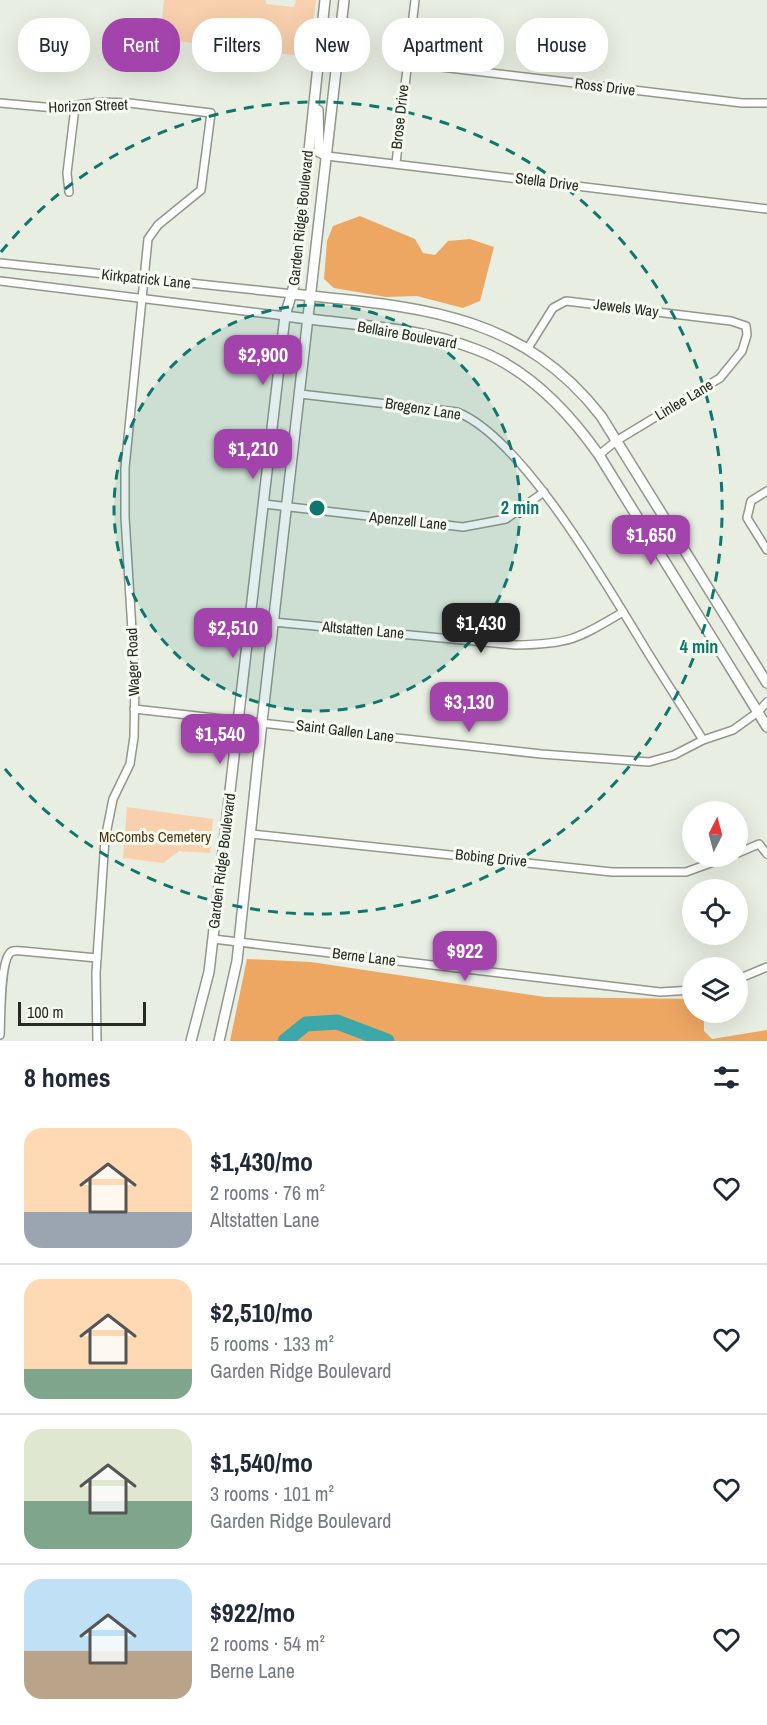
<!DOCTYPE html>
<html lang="en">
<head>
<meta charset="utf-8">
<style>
  :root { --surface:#fff; --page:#f6f6f7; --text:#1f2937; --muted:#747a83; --line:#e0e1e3; --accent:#a344ac }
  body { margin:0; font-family:"Archivo Narrow",sans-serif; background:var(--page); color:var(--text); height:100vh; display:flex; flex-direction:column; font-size:22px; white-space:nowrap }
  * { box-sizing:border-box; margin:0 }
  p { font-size:20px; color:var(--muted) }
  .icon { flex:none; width:33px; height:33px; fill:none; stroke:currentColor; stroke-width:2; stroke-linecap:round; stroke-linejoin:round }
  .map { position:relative; height:1041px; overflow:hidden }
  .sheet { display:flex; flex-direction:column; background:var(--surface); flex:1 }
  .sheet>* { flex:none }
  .guide { position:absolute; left:18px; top:18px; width:732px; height:54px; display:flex; gap:12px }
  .needle { width:39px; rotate:6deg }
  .controls { position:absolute; left:682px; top:801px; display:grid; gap:12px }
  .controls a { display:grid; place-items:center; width:66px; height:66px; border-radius:50%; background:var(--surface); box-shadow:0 6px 24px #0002; font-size:30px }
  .scale { position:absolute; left:18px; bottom:15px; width:128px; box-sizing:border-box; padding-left:6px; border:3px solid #262823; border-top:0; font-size:16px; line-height:21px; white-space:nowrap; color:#262823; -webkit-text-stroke:4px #f5fcef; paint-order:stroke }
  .price { position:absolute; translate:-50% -51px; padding:0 14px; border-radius:12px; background:var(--accent); color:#fff; font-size:20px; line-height:39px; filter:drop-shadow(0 2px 3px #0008) }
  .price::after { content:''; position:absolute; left:50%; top:36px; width:18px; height:14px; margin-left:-9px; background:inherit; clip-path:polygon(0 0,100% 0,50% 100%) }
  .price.current { background:#222; color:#fff }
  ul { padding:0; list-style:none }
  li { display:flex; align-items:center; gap:18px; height:150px; padding:0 24px }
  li+li { border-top:2px solid var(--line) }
  li span { display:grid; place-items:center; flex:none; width:168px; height:120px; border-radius:18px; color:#555 }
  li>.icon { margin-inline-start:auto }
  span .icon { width:72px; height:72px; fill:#fffc; stroke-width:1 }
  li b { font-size:26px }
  h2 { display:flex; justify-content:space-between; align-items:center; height:72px; padding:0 24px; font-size:26px }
  .pill { padding:0 21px; border-radius:24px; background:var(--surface); box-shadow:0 6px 24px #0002; font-size:21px; line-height:54px }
  .pill.current { background:var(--accent); color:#fff }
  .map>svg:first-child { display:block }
  .green { fill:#f8d0ad }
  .forest { fill:#eea762 }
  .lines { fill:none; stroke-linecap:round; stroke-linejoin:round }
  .river { stroke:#3ca8a9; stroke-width:15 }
  .minor-casing { stroke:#91978b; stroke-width:10 }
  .secondary-casing { stroke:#91978b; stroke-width:12 }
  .minor { stroke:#fff; stroke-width:7 }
  .secondary { stroke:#fff; stroke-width:9 }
  .ring { fill:none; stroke:#0f766e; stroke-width:3; stroke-dasharray:10 8 }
  .labels { text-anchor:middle; stroke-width:6; stroke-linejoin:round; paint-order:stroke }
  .street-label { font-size:15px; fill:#262823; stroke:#f5fcef }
  .park-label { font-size:15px; fill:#4d3012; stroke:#f5fcef }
  .centre { fill:#0f766e; stroke:#f5fcef; stroke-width:3 }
  .ring-label { font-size:18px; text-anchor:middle; font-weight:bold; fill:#0f766e; stroke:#f5fcef; stroke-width:6; stroke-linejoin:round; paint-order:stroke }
</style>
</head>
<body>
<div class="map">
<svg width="767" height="1041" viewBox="0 0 767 1041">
  <rect width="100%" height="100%" fill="#e8eee2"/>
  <g class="green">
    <polygon points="164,0 266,0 266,4 294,7 296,0 316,0 309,57 160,39"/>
    <polygon points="127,807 213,819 210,853 179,851 163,863 123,858"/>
  </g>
  <g class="forest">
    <polygon points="360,216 415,239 423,253 435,255 448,241 470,239 494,247 480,301 463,308 417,296 386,297 334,288 324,279 327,241 333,226"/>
    <polygon points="247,959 311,962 545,997 693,999 693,1012 704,1013 704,1031 712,1039 767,1030 767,1041 230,1041"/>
  </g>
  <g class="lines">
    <polyline class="river" points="285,1041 306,1024 337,1022 387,1041"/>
    <g class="minor-casing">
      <g id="minor">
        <polyline points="407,63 742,103 767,103"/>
        <polyline points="0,103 55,108 100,102 129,103 211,113 201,190 158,225 148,239 125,468 125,517 135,679 134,737 130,764 113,799 105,839 96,973 97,1041"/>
        <polyline points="327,156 767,209"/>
        <polyline points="396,163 415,0"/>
        <polyline points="69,192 67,173 75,107"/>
        <polyline points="0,263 293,294"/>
        <polyline points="0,281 285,316"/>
        <polyline points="528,348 553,308 566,301 731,321 746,326 747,335 742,351 720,378 616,441 599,455"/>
        <path d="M 300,394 L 457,412 C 523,438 607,586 645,648 C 664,679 684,709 703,740"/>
        <polyline points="767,491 751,501 747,518 767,550"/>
        <polyline points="264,504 463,527 506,519 544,492"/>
        <path d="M 273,622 L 516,645 C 570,644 577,639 623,612"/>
        <polyline points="134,709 541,754 649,762 674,755 703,740 733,730 758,712 767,702"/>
        <polyline points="251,834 612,872 686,872 730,856"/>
        <polyline points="738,853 759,844 767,854"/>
        <polyline points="213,939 660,992 693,990"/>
        <polyline points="738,979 767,967"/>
        <path d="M 0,1035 C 1,1017 0,967 9,954 C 12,949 17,951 22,951 L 97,958"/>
      </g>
    </g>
    <g class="secondary-casing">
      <g id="secondary">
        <polyline points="318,110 319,152 327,156"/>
        <path d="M 293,294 C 416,307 519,311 601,416 L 767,683"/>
        <path d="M 285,316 C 347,325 416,326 475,349 C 527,368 568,411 599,455 L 767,727"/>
        <polyline points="191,1041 209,972 285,316 295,282 325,0"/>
        <polyline points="219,1041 237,961 262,722 344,0"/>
      </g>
    </g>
    <use href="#minor" class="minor"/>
    <use href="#secondary" class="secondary"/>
  </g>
  <circle cx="317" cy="508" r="203" fill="#0f766e" fill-opacity=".12"/>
  <g class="ring">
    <circle cx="317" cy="508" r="203"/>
    <path d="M1 252A406 406 0 1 1 1 764"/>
  </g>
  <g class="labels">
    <g class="street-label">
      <text transform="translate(605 87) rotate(7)" y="5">Ross Drive</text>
      <text transform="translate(88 106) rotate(-2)" y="5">Horizon Street</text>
      <text transform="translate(400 117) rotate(-84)" y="5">Brose Drive</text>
      <text transform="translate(547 182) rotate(7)" y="5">Stella Drive</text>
      <text transform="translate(301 218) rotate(-84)" y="5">Garden Ridge Boulevard</text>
      <text transform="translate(146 279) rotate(6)" y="5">Kirkpatrick Lane</text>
      <text transform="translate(626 308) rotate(7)" y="5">Jewels Way</text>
      <text transform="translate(407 335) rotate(10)" y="5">Bellaire Boulevard</text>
      <text transform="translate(684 400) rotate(-31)" y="5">Linlee Lane</text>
      <text transform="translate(423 409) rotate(9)" y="5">Bregenz Lane</text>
      <text transform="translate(408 521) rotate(6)" y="5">Apenzell Lane</text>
      <text transform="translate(363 630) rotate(5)" y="5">Altstatten Lane</text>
      <text transform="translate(133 662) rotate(-92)" y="5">Wager Road</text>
      <text transform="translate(345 731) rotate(7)" y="5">Saint Gallen Lane</text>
      <text transform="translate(491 858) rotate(6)" y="5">Bobing Drive</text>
      <text transform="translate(222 861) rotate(-83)" y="5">Garden Ridge Boulevard</text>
      <text transform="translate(364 957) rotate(7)" y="5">Berne Lane</text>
    </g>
    <g class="park-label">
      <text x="155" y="842">McCombs Cemetery</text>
    </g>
  </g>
  <circle cx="317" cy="508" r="9" class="centre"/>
  <g class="ring-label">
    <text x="520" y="514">2 min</text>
    <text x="699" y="653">4 min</text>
  </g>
</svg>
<div class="controls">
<a><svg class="needle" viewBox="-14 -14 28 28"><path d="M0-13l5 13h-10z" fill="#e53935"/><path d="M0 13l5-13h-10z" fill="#747a83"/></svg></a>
<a><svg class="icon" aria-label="locate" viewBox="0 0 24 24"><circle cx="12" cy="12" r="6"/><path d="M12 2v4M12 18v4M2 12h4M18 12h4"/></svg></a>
<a><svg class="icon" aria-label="layers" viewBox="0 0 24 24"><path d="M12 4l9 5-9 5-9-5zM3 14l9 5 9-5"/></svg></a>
</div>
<div class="scale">100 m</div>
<b class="price" style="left:263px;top:386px">$2,900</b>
<b class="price" style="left:253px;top:480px">$1,210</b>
<b class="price" style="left:651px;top:566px">$1,650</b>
<b class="price current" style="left:481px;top:654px">$1,430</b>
<b class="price" style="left:233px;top:659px">$2,510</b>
<b class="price" style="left:469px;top:733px">$3,130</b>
<b class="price" style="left:220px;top:765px">$1,540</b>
<b class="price" style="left:465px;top:982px">$922</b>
<div class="guide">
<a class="pill">Buy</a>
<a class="pill current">Rent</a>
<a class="pill">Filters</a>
<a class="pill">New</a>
<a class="pill">Apartment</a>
<a class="pill">House</a>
</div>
</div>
<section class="sheet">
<h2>8 homes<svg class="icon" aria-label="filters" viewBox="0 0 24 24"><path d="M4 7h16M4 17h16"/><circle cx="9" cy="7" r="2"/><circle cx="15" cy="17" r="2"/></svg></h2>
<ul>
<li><span style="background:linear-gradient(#ffd9b3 70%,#9aa5b1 0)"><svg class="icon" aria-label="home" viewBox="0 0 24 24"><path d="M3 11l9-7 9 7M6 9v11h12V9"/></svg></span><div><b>$1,430/mo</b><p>2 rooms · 76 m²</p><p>Altstatten Lane</p></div><svg class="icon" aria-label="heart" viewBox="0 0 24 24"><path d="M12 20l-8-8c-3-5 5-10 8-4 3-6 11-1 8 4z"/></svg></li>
<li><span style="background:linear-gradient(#ffd9b3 75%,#7fa58c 0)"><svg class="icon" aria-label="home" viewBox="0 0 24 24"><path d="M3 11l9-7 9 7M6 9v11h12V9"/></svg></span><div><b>$2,510/mo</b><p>5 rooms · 133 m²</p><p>Garden Ridge Boulevard</p></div><svg class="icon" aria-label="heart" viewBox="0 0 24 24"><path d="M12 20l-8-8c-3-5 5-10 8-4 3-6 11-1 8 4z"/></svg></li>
<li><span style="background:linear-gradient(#dfe7d0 60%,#7fa58c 0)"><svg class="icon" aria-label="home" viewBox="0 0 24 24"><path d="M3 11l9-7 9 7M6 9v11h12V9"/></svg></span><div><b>$1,540/mo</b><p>3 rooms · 101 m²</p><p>Garden Ridge Boulevard</p></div><svg class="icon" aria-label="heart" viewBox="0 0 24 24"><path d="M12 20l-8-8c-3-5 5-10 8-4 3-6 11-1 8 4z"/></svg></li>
<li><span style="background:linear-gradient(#bfe0f5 60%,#b9a48a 0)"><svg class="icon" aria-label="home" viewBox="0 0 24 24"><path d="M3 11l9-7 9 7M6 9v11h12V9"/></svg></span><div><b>$922/mo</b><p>2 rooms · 54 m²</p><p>Berne Lane</p></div><svg class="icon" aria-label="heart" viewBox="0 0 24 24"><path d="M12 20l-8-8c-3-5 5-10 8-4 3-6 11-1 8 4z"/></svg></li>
</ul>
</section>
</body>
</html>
